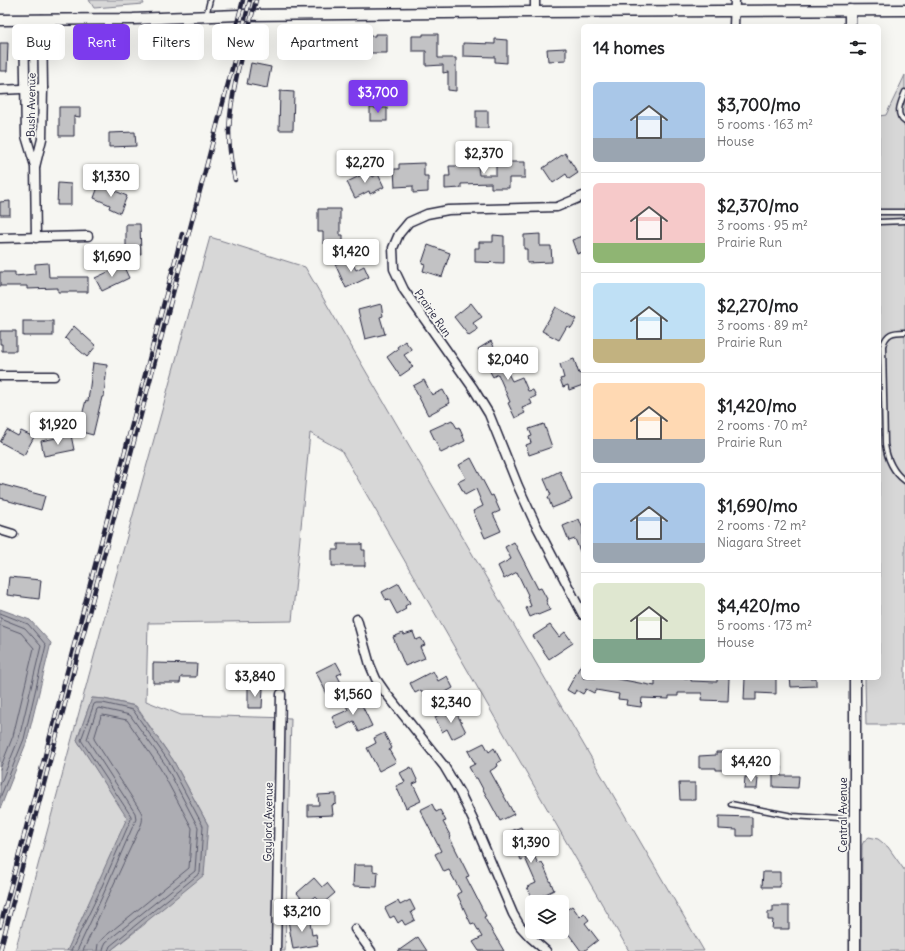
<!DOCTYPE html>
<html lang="en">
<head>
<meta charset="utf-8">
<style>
  :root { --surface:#fff; --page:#f2f2f2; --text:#202124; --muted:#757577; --line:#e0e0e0; --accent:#7c3aed }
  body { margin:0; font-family:Delius,sans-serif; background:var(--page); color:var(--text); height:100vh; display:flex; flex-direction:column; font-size:15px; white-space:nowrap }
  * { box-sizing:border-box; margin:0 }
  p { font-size:13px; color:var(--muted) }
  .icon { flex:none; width:22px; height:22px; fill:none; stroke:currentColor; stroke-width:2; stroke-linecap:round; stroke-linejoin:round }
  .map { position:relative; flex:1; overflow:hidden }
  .panel { position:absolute; left:581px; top:24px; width:300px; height:656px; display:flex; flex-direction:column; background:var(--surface); border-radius:6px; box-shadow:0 4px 16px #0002 }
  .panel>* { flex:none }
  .banner { position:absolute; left:12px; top:24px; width:380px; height:36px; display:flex; gap:8px }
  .fabs { position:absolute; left:525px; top:895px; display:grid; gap:8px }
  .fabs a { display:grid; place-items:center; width:44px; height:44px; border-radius:6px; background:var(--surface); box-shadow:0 4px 16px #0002; font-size:20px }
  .price { position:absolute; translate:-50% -34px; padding:0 9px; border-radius:4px; background:#fff; color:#222; font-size:13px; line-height:26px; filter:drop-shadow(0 1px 2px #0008) }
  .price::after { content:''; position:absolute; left:50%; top:24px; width:12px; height:9px; margin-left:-6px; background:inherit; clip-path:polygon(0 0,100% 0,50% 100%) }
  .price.active { background:var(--accent); color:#fff }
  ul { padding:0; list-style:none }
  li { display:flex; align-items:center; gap:12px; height:100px; padding:0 12px }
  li+li { border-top:1px solid var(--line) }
  li span { display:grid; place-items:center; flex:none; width:112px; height:80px; border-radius:6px; color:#555 }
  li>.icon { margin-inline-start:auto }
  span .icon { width:48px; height:48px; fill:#fffc; stroke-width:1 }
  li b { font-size:17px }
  h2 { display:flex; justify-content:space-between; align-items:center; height:48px; padding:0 12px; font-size:17px }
  .tag { padding:0 14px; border-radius:6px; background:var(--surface); box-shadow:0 4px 16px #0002; font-size:14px; line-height:36px }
  .tag.active { background:var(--accent); color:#fff }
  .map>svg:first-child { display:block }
  .green { fill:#d7d7d7; stroke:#7c7c89 }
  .water { fill:#adadb3; stroke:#757583 }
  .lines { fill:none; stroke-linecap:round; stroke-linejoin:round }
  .shore { stroke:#5a5a6b; stroke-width:1 }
  .building { fill:#c2c2c4; stroke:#22223b }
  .service-casing { stroke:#22223b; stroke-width:7 }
  .minor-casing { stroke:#22223b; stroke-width:11 }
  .tertiary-casing { stroke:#22223b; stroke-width:13 }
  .service { stroke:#f6f6f2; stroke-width:4 }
  .minor { stroke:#f6f6f2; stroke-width:8 }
  .tertiary { stroke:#f6f6f2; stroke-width:10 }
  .rail-casing { stroke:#22223b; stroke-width:4.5 }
  .rail { stroke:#f6f6f2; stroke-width:3; stroke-dasharray:9; stroke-linecap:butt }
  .labels { text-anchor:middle; stroke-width:3.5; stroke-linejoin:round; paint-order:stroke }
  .street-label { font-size:11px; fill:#22223b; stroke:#f6f6f2 }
</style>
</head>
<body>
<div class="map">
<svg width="905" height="951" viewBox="0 0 905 951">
  <rect width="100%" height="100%" fill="#f6f6f2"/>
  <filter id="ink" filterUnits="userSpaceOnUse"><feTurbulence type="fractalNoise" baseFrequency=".025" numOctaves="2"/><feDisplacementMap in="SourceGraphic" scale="8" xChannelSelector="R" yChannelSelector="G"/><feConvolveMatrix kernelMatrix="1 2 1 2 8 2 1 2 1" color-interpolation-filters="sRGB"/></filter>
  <g filter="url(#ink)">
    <g class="green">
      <polygon points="89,0 142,0 144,4 94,8"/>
      <polygon points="905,75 905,725 866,725 865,678 879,678 879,116 886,115"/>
      <polygon points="210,237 305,267 704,951 629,951 341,450 310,433 292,621 148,623 146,701 181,715 291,718 285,951 110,951 145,924 208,825 173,760 136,706 104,699 92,698 77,740 128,818 67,951 15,951 103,623"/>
      <polygon points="869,837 878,839 888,847 905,871 905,951 861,951 862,845 864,841"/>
    </g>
    <g class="water">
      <polygon points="0,609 30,620 51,643 27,741 0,809"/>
      <polygon points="92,698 104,699 135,706 173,760 208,825 204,875 110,951 67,951 127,818 77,740"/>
    </g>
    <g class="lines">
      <g class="shore">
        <polyline points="0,613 28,624 46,645 24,739 0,798"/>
        <polyline points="0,618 25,628 41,646 19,738 0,785"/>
        <polyline points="0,625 21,633 34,648 13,736 0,769"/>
        <polyline points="71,951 99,893 131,819 131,816 81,740 94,704 96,703 103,703 133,710 169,762 203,826 200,873 110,946 108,951"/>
        <polyline points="77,951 103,895 136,819 135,813 87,739 97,709 99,708 130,715 165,764 198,827 195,871 106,942 104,946 103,951"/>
        <path d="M 83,951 L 141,825 C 143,820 143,815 140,810 L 94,739 L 101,716 L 103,715 L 127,720 L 160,768 L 192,828 L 189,868 L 103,938 L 98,944 L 97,951"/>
      </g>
    </g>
    <g class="building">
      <polygon points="375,34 387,34 387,53 366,53 366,56 354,56 354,52 324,52 324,54 311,54 311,37 375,36"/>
      <polygon points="423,34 438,34 438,58 456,58 456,91 448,90 448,72 443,73 443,65 426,66 426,51 412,51 412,36 423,36"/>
      <polygon points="495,39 507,40 507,63 495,62 495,57 463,56 463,43 495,44"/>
      <polygon points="0,43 8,43 7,71 0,71"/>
      <polygon points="566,48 566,60 548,61 547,49"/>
      <polygon points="251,63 271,67 267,88 247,84"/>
      <polygon points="280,91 294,92 293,130 279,130"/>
      <polygon points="59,107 80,107 80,117 74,116 74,136 59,136"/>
      <rect x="370" y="108" width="17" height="13"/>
      <rect x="476" y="111" width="12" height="17"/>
      <polygon points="135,132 136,146 109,147 109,133"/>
      <polygon points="565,153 578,173 569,179 566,174 553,183 543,168"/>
      <polygon points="472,162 472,165 478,165 479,175 496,175 496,162 525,162 525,178 509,178 509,188 491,188 491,183 461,184 461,188 445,189 445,176 450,176 449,166 461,166 461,163"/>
      <polygon points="424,163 424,176 428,176 428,192 413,193 413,186 395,187 394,169 399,169 399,164"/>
      <polygon points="370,171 373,177 378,174 384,187 370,194 369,191 355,198 347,182"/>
      <polygon points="58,183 71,184 71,205 57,205"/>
      <polygon points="99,184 127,196 120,213 109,208 110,205 94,198"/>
      <polygon points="10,201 10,215 0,215 0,202"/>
      <polygon points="318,209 340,209 340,235 343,235 343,243 323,243 323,232 318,232"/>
      <polygon points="126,224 140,224 141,254 126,254"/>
      <polygon points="540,234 540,246 551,246 552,262 527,263 527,249 524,249 524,235"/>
      <polygon points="493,235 504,236 504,263 475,262 475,248 479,248 479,242 493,242"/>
      <polygon points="583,236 583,252 577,254 572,240"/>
      <polygon points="428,245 450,253 442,277 423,271 425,264 422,263"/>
      <polygon points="350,258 356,270 364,266 369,277 346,288 335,264"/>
      <polygon points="48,263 49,277 88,277 88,292 58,292 58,288 27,289 27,286 0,286 0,272 15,272 15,276 35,274 35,264"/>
      <polygon points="123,265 129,278 102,291 95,278"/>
      <polygon points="471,303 482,317 473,323 478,330 469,336 454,317"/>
      <polygon points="381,304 383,316 380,317 385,334 365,339 358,310"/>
      <polygon points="556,307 577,319 571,328 567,326 559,340 542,331"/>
      <rect x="23" y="321" width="30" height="15"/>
      <polygon points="74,326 96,346 87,357 65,338"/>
      <polygon points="0,331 16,331 16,351 2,351 2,344 0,344"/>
      <polygon points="405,341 412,350 404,355 413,367 400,376 387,357 398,349 397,347"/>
      <polygon points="491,341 512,381 522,377 528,391 533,390 536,396 530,399 532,404 522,408 525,413 515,418 508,403 510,402 498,374 493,377 478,349"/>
      <polygon points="574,359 579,374 583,372 583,385 569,390 568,385 563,387 560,379 564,378 560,364"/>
      <polygon points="93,363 107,365 104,397 102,397 93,435 78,431 86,400 88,401"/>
      <polygon points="424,380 432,395 443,390 450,403 428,415 413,386"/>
      <polygon points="452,420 457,428 459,427 465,441 441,453 430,430"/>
      <polygon points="544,424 552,447 529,455 526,445 531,443 529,437 532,436 529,429"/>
      <polygon points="7,430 18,436 21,431 34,437 24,455 0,442"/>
      <polygon points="71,435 74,450 44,456 41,441"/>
      <polygon points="471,458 491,496 493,495 500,511 493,514 501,531 485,538 473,511 483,506 476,489 465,495 458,482 466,478 459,465"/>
      <polygon points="560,471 572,500 552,508 548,497 551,495 544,479"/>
      <polygon points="0,484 45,496 41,510 9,501 9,500 0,498"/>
      <polygon points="579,519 583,529 583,559 575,539 569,541 563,526"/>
      <polygon points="514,542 538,589 541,588 547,599 546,600 550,610 538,615 537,614 530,617 526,608 531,606 527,596 528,595 517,572 504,579 498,566 511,559 505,547"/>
      <polygon points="338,544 362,544 362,550 365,550 365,566 332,566 332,550 338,550"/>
      <polygon points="9,577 41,580 39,599 7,595"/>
      <polygon points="399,583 410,603 405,606 406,609 397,614 389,599 386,600 382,592"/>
      <polygon points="550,625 559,637 565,632 573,643 549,659 533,636"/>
      <polygon points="413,632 416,640 421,638 425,645 420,647 425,658 405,666 393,637 403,633 404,635"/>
      <polygon points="583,661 583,678 613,678 655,686 655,678 691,678 691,681 717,682 717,678 729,678 728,701 701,700 702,693 678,693 678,696 669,696 669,699 642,698 641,707 626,705 627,700 618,699 619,694 596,690 594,693 586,689 583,694 576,690 574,694 567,690"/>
      <polygon points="336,662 342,673 337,675 346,692 330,700 316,672"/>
      <polygon points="153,663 197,664 196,677 181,677 180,683 153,683"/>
      <polygon points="433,671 438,681 447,676 453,688 427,702 421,690 415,693 410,683"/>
      <polygon points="745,678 776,678 776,694 756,693 756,700 744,700"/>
      <polygon points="790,678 816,678 816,686 791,687"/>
      <polygon points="248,687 263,688 262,708 248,708"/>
      <polygon points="358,697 372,726 359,732 354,721 338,729 332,717 348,710 345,703"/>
      <polygon points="455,710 466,732 452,739 447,729 442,732 435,717 444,712 446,715"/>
      <polygon points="384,733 392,748 389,750 396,762 379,771 367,748 376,743 374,738"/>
      <polygon points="484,743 489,752 494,748 501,761 497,763 498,766 490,771 514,814 500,821 477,778 475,778 469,767 475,764 468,751"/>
      <polygon points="716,752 727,752 728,770 716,770 716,768 699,768 699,756 716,755"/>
      <polygon points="411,767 418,782 413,784 421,801 406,808 396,786 405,782 400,773"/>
      <polygon points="773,767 782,767 781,776 799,776 798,788 773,787"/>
      <polygon points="745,777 758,778 757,789 744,789"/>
      <polygon points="679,783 695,783 695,800 680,800"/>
      <polygon points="336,794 336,804 332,805 333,815 308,816 308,805 319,805 318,795"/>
      <polygon points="432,804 436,812 440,810 446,821 443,822 451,837 450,838 469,876 466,877 486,916 484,917 504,951 479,951 473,942 482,937 474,923 471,924 457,894 461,892 449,870 444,872 435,854 441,851 420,810"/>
      <polygon points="719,816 752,817 752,836 737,836 737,830 719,829"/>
      <polygon points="521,827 538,864 542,862 554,890 533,900 527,887 536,883 525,858 521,860 514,843 509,845 504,834"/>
      <polygon points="354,865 373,865 373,871 378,872 377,887 353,886"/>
      <polygon points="763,872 780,872 780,887 762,887"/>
      <polygon points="314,878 322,887 327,883 335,893 322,904 315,896 306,904 297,893"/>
      <polygon points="410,900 415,910 411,912 415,920 405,925 402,920 398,923 394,916 390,918 385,908 398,901 400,905"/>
      <polygon points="572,906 580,917 584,913 589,920 585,923 598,940 584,951 581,951 562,925 562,913"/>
      <polygon points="773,906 789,906 789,929 772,929 773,920 768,920 768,912 773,912"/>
      <polygon points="309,916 312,935 316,934 318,945 293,949 288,920"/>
      <polygon points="418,937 427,951 398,951"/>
    </g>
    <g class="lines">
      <g class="service-casing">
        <g id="service">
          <polyline points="206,16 210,0"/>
          <path d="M 905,92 C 901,102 894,114 905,122"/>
          <polyline points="879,212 905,212"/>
          <polyline points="879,222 905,221"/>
          <path d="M 905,332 C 893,332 886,333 883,346 L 885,444 C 887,459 893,472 905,481"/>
          <polyline points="731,804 793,816 855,820"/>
        </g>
      </g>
      <g class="minor-casing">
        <g id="minor">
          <polyline points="535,0 535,12"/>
          <polyline points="24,20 26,136 35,166"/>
          <polyline points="734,26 735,0"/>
          <polyline points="0,90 43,88"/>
          <polyline points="583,196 576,199 557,207 448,210 427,214 409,222 399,234 393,248 394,269 404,290 473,388 489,414 518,486 534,521 583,615"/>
          <polyline points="0,238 88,236"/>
          <polyline points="36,238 35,167 42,139 43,88 42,19"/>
          <polyline points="0,376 54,376"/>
          <polyline points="0,530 13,534"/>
          <polyline points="357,619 370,665 376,679 385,692 444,766 460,793 473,820 513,914 520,926 530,937 546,951"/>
          <polyline points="355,929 371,951"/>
          <polyline points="276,951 281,694"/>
        </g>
      </g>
      <g class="tertiary-casing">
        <g id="tertiary">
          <polyline points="850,10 850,26"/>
          <polyline points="0,20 133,19 239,15 535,12 905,10"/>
          <polyline points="855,678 855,951"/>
        </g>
      </g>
      <use href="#service" class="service"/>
      <use href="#minor" class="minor"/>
      <use href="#tertiary" class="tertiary"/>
      <g class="rail-casing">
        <g id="rail">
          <polyline points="234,35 243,0"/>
          <path d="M 235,180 C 231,164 229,148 229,131 C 231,87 245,43 256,0"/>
          <polyline points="0,927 182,234"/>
          <polyline points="0,951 250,0"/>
        </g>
      </g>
      <use href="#rail" class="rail"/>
    </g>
  </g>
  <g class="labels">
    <g class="street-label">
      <text transform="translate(31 105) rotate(-89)" y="4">Bush Avenue</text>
      <text transform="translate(433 313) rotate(55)" y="4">Prairie Run</text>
      <text transform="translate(843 815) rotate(-90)" y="4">Central Avenue</text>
      <text transform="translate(268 822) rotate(-89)" y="4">Gaylord Avenue</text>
    </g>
  </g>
</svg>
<div class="fabs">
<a><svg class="icon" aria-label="layers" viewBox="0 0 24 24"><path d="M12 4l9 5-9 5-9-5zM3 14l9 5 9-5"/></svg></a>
</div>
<b class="price active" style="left:378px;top:114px">$3,700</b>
<b class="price" style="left:484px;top:175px">$2,370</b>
<b class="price" style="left:365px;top:184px">$2,270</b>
<b class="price" style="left:111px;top:198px">$1,330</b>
<b class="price" style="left:351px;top:273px">$1,420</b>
<b class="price" style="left:112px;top:278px">$1,690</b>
<b class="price" style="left:508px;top:381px">$2,040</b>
<b class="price" style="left:58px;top:446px">$1,920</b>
<b class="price" style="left:255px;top:698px">$3,840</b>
<b class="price" style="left:353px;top:716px">$1,560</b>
<b class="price" style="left:451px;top:724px">$2,340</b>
<b class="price" style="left:751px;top:783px">$4,420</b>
<b class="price" style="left:531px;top:864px">$1,390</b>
<b class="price" style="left:302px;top:933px">$3,210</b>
<div class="banner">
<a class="tag">Buy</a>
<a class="tag active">Rent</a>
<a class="tag">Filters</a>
<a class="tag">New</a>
<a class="tag">Apartment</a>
</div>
<section class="panel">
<h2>14 homes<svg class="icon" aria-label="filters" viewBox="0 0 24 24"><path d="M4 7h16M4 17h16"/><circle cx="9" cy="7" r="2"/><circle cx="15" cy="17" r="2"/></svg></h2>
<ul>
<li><span style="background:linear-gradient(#a9c7e8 70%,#9aa5b1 0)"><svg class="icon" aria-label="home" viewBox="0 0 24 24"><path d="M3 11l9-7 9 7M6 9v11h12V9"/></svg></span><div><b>$3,700/mo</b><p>5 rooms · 163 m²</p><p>House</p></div></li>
<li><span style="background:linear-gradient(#f6c9c9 75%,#8fb573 0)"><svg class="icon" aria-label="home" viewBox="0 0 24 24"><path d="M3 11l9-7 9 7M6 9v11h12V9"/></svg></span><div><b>$2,370/mo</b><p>3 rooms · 95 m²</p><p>Prairie Run</p></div></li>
<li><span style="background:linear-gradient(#bfe0f5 70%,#c2b280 0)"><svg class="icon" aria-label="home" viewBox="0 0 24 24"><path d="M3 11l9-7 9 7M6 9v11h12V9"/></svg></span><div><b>$2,270/mo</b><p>3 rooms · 89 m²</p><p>Prairie Run</p></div></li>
<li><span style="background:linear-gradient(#ffd9b3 70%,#9aa5b1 0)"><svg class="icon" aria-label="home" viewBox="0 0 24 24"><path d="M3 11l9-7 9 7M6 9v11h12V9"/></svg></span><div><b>$1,420/mo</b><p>2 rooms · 70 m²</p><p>Prairie Run</p></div></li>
<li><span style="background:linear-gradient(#a9c7e8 75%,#9aa5b1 0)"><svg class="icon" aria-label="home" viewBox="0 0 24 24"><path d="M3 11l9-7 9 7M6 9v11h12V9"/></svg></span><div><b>$1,690/mo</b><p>2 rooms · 72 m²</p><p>Niagara Street</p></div></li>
<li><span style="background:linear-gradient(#dfe7d0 70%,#7fa58c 0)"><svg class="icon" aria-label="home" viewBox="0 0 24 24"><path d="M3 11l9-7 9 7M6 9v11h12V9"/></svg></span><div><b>$4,420/mo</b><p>5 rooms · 173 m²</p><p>House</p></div></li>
</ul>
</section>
</div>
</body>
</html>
